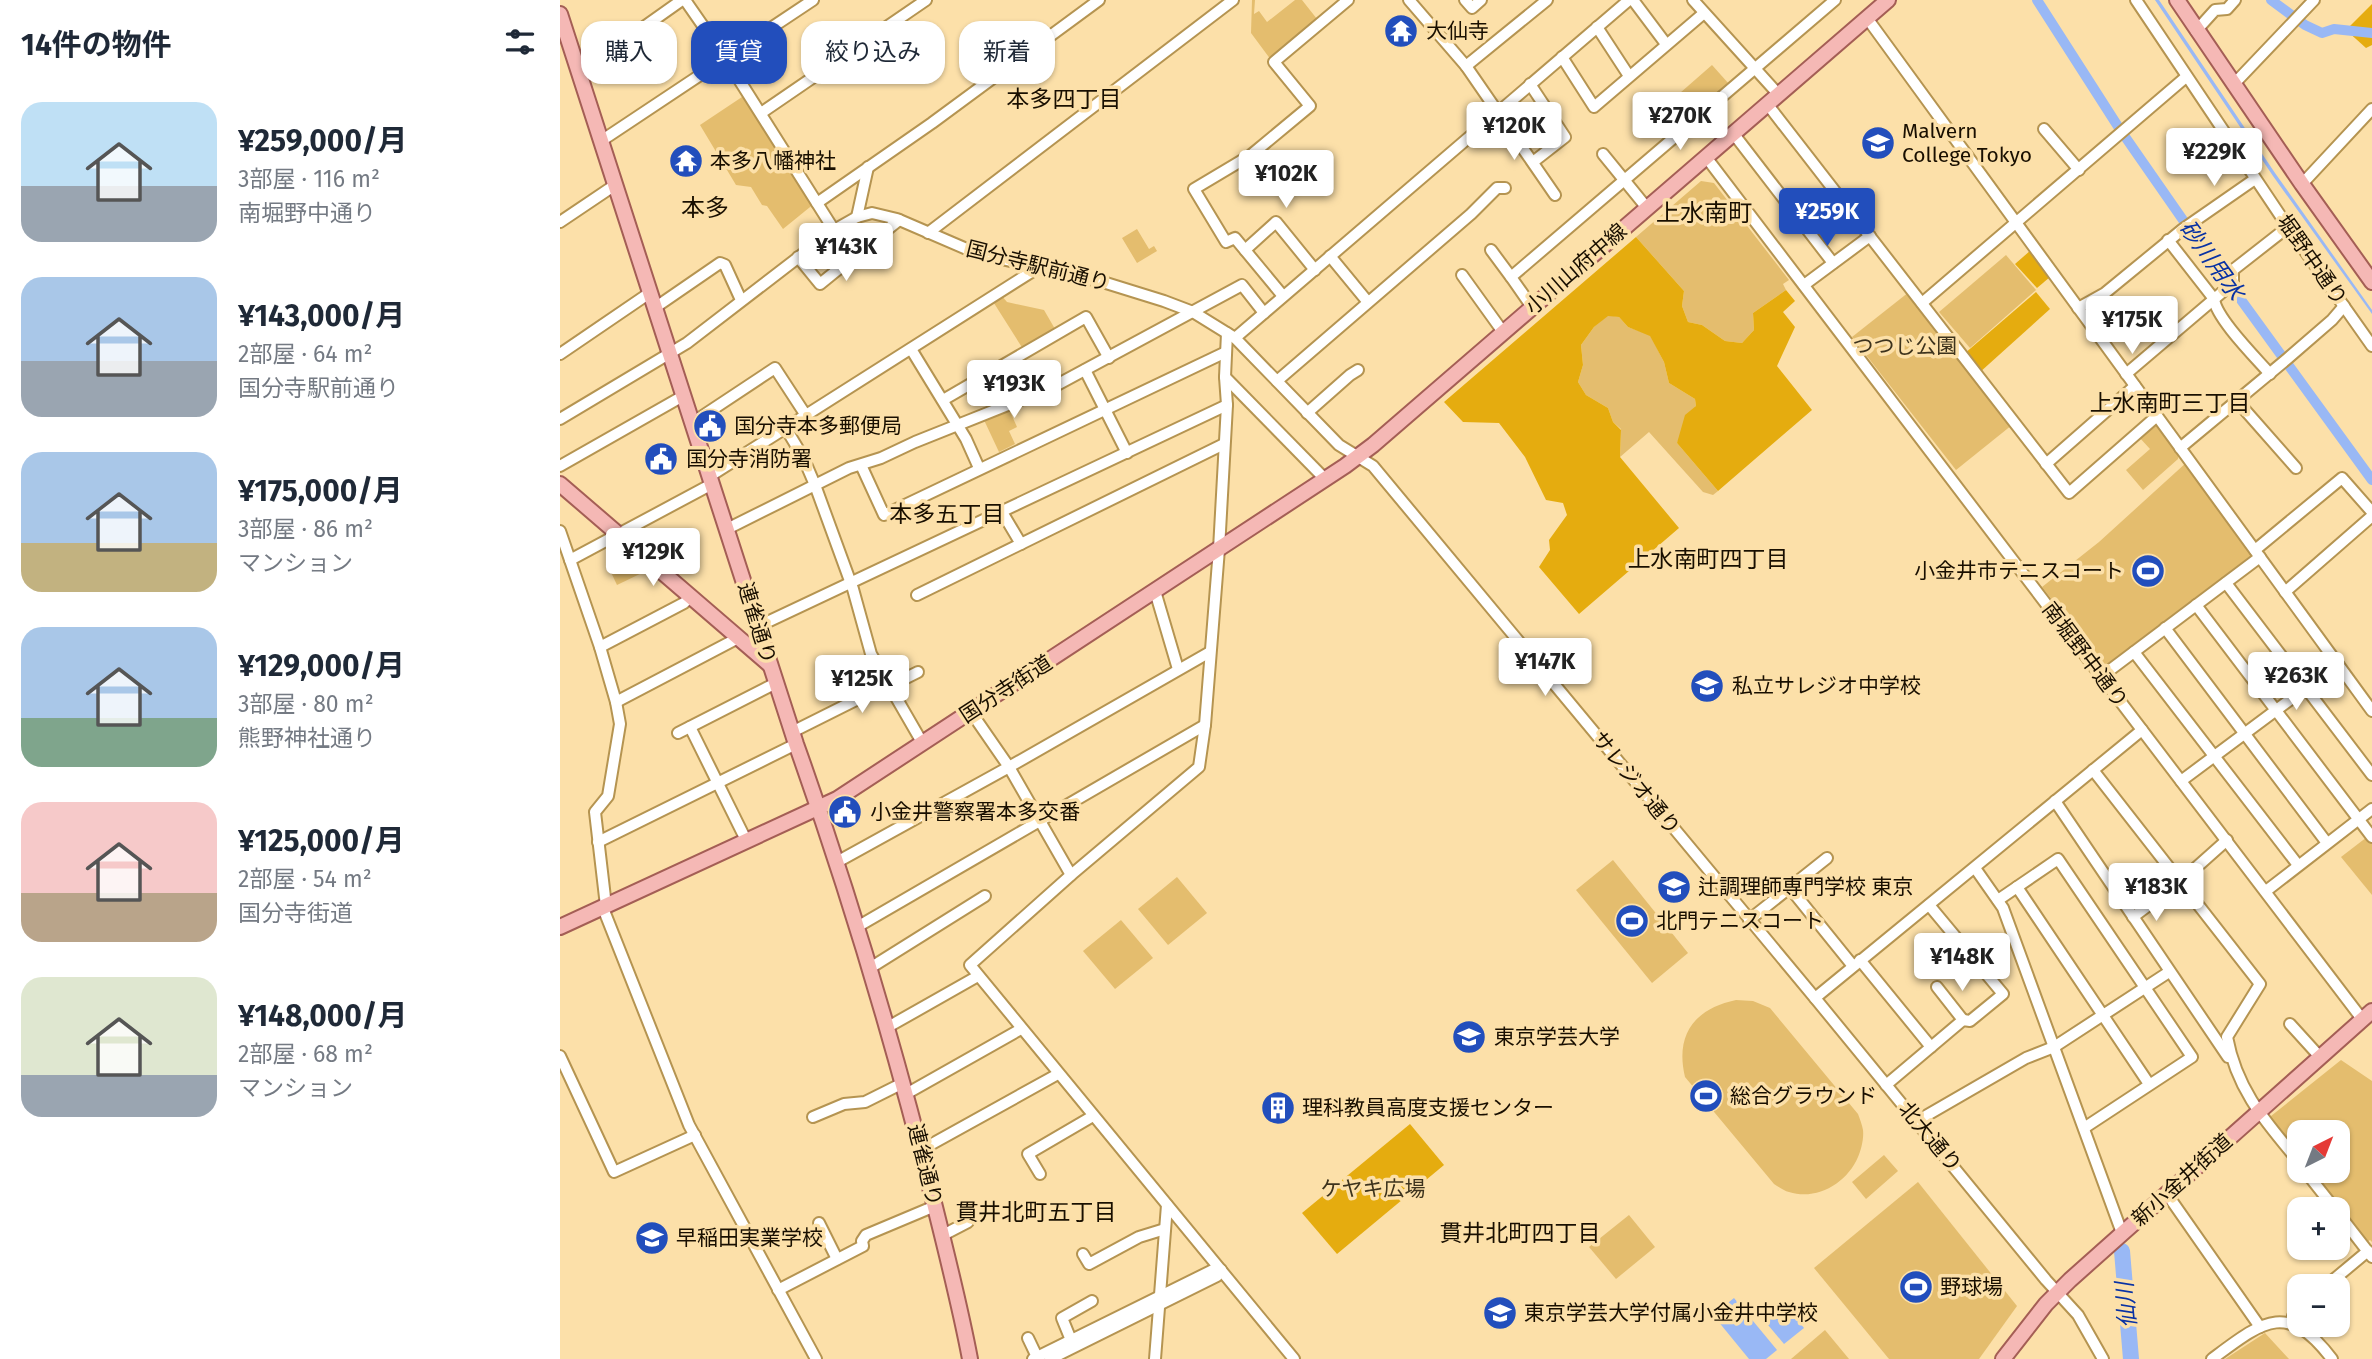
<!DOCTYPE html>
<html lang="ja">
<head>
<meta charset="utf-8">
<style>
  :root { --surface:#fff; --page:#f2f2f3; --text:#1f2937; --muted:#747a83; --accent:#224ebc }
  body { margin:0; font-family:"Fira Sans","Noto Sans JP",sans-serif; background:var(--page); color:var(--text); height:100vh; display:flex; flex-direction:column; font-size:26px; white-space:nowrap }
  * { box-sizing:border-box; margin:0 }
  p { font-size:23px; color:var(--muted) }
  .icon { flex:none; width:38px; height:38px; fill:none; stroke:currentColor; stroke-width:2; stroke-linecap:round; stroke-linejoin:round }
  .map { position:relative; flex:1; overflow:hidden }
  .details { display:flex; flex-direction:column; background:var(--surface); width:560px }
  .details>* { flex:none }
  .hud { position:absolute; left:21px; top:21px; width:665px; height:63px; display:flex; gap:14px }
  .needle { width:46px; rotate:42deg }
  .controls { position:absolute; left:1727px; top:1120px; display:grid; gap:14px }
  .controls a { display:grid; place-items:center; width:63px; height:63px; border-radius:14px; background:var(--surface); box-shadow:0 2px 5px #0004; font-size:35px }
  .price { position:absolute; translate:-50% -60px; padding:0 16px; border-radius:7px; background:#fff; color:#222; font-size:23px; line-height:46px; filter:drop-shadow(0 2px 4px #0008) }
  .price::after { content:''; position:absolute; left:50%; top:42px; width:21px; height:16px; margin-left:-10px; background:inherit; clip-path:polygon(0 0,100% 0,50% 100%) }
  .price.current { background:var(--accent); color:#fff }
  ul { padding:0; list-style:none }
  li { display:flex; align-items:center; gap:21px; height:175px; padding:0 21px }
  li span { display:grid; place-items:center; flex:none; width:196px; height:140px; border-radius:21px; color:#555 }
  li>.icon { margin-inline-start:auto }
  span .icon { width:84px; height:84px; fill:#fffc; stroke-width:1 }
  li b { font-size:30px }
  h2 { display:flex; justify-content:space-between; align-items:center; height:84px; padding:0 21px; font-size:30px }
  .chip { padding:0 24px; border-radius:21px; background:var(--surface); box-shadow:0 2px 5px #0004; font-size:24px; line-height:63px }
  .chip.current { background:var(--accent); color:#fff }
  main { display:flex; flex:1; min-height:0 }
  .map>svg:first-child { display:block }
  .green { fill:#e4bd6e }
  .forest { fill:#e5ac0f }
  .water { fill:#99b8f5 }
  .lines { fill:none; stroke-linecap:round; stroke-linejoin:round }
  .canal { stroke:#99b8f5; stroke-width:10 }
  .river { stroke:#99b8f5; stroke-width:16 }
  .minor-casing { stroke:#b59451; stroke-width:14 }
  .major-casing { stroke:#a45e55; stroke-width:18 }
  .minor { stroke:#fff; stroke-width:10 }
  .major { stroke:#f5b8b5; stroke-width:14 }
  .labels { text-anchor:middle; stroke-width:7; stroke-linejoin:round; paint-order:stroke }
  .poi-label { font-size:21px; fill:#190f00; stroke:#fce0a9; text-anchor:start }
  .street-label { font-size:21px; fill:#190f00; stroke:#fce0a9 }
  .park-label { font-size:21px; fill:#3d331d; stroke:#fce0a9 }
  .neighbourhood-label { font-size:23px; fill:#190f00; stroke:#fce0a9 }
  .water-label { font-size:23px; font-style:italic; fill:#0932a4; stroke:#fce0a9 }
  .quarter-label { font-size:24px; fill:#190f00; stroke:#fce0a9 }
</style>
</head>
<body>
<main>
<section class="details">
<h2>14件の物件<svg class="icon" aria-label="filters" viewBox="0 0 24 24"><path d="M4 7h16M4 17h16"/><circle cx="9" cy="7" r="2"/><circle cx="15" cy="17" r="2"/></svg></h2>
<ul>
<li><span style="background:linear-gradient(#bfe0f5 60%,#9aa5b1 0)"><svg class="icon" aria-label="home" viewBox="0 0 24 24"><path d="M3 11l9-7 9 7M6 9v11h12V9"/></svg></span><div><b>¥259,000/月</b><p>3部屋 · 116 m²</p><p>南堀野中通り</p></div></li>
<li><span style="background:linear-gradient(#a9c7e8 60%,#9aa5b1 0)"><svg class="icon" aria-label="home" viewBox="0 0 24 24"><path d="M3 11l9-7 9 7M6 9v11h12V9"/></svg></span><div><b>¥143,000/月</b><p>2部屋 · 64 m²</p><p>国分寺駅前通り</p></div></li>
<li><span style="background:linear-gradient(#a9c7e8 65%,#c2b280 0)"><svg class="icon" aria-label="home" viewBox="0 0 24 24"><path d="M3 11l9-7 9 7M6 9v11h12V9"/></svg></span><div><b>¥175,000/月</b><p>3部屋 · 86 m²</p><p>マンション</p></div></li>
<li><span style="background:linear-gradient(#a9c7e8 65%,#7fa58c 0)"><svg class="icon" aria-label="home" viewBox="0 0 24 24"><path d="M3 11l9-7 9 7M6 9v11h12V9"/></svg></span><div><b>¥129,000/月</b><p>3部屋 · 80 m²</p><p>熊野神社通り</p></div></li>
<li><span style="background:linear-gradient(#f6c9c9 65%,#b9a48a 0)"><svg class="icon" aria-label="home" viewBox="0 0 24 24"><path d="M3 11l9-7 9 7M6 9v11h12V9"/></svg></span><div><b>¥125,000/月</b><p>2部屋 · 54 m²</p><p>国分寺街道</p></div></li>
<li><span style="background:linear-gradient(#dfe7d0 70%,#9aa5b1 0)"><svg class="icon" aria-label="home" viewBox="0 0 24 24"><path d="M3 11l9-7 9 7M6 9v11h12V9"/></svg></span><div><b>¥148,000/月</b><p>2部屋 · 68 m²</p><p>マンション</p></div></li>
</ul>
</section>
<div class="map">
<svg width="1812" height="1359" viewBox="0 0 1812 1359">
  <rect width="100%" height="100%" fill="#fce0a9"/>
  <g class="green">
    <polygon points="692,0 695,0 694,14 699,11 707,22 735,0 742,0 757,19 711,60 691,33"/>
    <polygon points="1152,65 1169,84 1128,119 1112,100"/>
    <polygon points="185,95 255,203 223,229 207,206 202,205 191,187 176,185 140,125"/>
    <polygon points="1141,181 1154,183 1229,280 1223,284 1226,290 1193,313 1194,330 1182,343 1165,341 1142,325 1128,322 1122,306 1124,291 1076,237"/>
    <polygon points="577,229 589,249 594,246 597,251 577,263 562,238"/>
    <polygon points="1446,255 1476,290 1410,348 1379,312"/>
    <polygon points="1349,292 1452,425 1396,470 1292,337"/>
    <polygon points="441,295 447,302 484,310 495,329 463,349 432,300"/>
    <polygon points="1048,315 1059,317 1068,327 1090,335 1104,362 1109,383 1135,399 1136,406 1117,443 1158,491 1153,495 1143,492 1089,432 1060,457 1061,429 1053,422 1048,408 1026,395 1018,382 1023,365 1021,345 1034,327"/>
    <polygon points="449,409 457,427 449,431 455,444 439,452 424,420"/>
    <polygon points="1594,424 1598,425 1619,453 1618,459 1583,490 1566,470 1590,449 1579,437"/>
    <polygon points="1627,462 1695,555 1546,669 1482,587 1539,542"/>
    <polygon points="67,558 84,572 57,585 49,568"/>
    <polygon points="1807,837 1812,843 1812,895 1781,857"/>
    <polygon points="1053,860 1128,953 1092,983 1016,890"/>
    <polygon points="617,877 647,913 608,945 578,909"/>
    <polygon points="561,920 593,958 555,989 523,951"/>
    <path d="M 1176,1000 L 1193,1001 L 1210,1008 L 1298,1114 C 1300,1119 1302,1125 1303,1130 C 1304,1139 1301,1150 1298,1157 C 1287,1183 1257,1201 1229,1192 C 1224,1191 1219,1187 1214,1184 L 1125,1077 C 1115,1035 1134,1009 1176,1000 Z"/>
    <polygon points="1781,1060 1812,1081 1812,1242 1810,1240 1806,1243 1747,1171 1778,1171 1778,1132 1740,1132 1739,1162 1706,1120"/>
    <polygon points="1324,1155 1338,1171 1306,1199 1292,1182"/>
    <polygon points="1358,1182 1457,1306 1419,1359 1329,1359 1254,1268"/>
    <polygon points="1069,1215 1095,1247 1056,1279 1029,1247"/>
    <polygon points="1265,1330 1289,1359 1231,1359"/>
    <polygon points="1705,1333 1729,1359 1665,1359"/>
  </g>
  <g class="forest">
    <polygon points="1812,4 1812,45 1806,48 1786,30"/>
    <polygon points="1076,237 1124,291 1122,306 1128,322 1142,325 1165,341 1182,343 1194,330 1193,313 1226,290 1235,301 1223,312 1235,327 1217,366 1252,410 1158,491 1117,443 1125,415 1136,406 1135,399 1109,383 1104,362 1090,336 1068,327 1059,317 1048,316 1034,327 1021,345 1023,365 1018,382 1026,395 1048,408 1053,422 1061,430 1060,457 1119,528 1019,614 979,567 990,550 989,540 1007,515 1003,503 986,500 965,457 939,423 903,422 884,402"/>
    <polygon points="1471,250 1490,277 1477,288 1455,264"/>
    <polygon points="1476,292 1490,309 1419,373 1404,354"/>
    <polygon points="850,1124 884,1165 777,1254 742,1213"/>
  </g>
  <g class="water">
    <polygon points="1595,0 1599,0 1715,173 1812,310 1812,314 1713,176"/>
    <polygon points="1174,1298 1217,1350 1206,1359 1189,1359 1153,1315"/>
    <polygon points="1223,1302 1244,1328 1224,1344 1203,1319"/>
  </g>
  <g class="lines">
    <g class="canal">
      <polyline points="1477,0 1559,128 1623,220 1812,480"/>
      <polyline points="1711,0 1745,25 1762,33 1774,29 1812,33"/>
    </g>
    <polyline class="river" points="1562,1251 1571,1359"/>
    <g class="minor-casing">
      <g id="minor">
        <polyline points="125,0 166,59 274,230"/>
        <polyline points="849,0 906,66 995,195"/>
        <polyline points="905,0 912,8 921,0"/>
        <polyline points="1073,0 1106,44"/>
        <polyline points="1133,0 1219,95"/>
        <polyline points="1576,0 1728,227 1812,346"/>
        <polyline points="1307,18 1812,711"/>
        <polyline points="1037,27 1069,76"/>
        <polyline points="1636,31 1655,10 1667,9 1675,0"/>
        <polyline points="1002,57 1034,107 1144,13"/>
        <polyline points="906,66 987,0"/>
        <polyline points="19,73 122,0"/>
        <polyline points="970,84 1005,137 973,162"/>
        <polyline points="1673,85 1754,0"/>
        <polyline points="1208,105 1509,493 1597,416"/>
        <polyline points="201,113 366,0"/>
        <polyline points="1484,129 1519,170"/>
        <polyline points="1173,133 1273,263"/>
        <polyline points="41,141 253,0"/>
        <polyline points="1043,154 1087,208"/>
        <polyline points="1146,157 1802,1019"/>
        <polyline points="1742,184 1812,109"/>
        <polyline points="257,203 372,123 539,0"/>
        <polyline points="297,217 308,167"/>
        <polyline points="0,222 55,185"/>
        <polyline points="368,233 673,0"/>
        <path d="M 1608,240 L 1654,299 C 1656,318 1696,358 1710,374"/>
        <polyline points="685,250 716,222 755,270"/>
        <polyline points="931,250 951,277"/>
        <polyline points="770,256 807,301"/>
        <polyline points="238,257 260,284 339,220"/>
        <polyline points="902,275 943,332"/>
        <polyline points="1244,285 1310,236"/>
        <polyline points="723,296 675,238 666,242 634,189 691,155 750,106 714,62 788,0"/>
        <polyline points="1362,303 1626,77"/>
        <polyline points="96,307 160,263 165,265 181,300"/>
        <polyline points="972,307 951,277 1275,0"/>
        <polyline points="1518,308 1545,293 1623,229 1695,179"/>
        <polyline points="667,333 665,377 667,405 659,549 645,725 639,767 511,875 410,965 734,1359"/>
        <polyline points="675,338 1069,0"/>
        <polyline points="351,349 406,439 419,468"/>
        <polyline points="0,354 91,292"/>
        <polyline points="525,370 567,453"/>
        <polyline points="1566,374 1673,283 1673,270 1728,227"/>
        <polyline points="665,377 765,479"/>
        <polyline points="717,381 911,214 937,188 945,188"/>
        <polyline points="383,400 526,317 549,358"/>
        <polyline points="1677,401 1736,468"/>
        <polyline points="747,413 790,375 798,370"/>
        <polyline points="0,419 127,343 274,230 297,217 312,213 337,219 416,253 546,283 604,301 633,312 675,338 779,445 813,466 1255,998 1486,1280 1518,1315 1543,1359"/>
        <polyline points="132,423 215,368 245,414"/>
        <polyline points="225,427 243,457 255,485 293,589 311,654 363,744"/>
        <polyline points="1620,448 1727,359 1772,320 1784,306"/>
        <polyline points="1486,464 1575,386"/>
        <polyline points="301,465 324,515 666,352"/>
        <polyline points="0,466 123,396"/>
        <polyline points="150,476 476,269"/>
        <polyline points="442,512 461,544"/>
        <polyline points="167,529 289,468 321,458 355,442 493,387 682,285 704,313"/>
        <polyline points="0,531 40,647 56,702 60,724 48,796 35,812 46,906"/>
        <polyline points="1695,550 1782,478 1812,512"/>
        <polyline points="10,560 152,484"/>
        <polyline points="1666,583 1812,775"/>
        <polyline points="595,591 618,669"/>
        <polyline points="1725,592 1812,516"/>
        <polyline points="357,595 664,444"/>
        <polyline points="1636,605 1812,837"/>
        <polyline points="199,626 667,405"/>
        <polyline points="1605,628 1767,843"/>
        <polyline points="40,647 124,603 130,597"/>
        <polyline points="1574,652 1738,865"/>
        <polyline points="1542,676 1700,557"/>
        <polyline points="56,702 178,638"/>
        <polyline points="411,712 449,767 511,875"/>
        <polyline points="130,727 186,840"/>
        <polyline points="232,732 328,684 332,685 358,672"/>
        <polyline points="118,733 216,683"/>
        <path d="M 1533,770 L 1700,984 L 1667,1037 C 1677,1091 1706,1122 1740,1163"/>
        <polyline points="1621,781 1778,664"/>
        <polyline points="1495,801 1668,1057"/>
        <polyline points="38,842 236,744"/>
        <polyline points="277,862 449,767 650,652"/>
        <polyline points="1415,868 1443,908 1562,1233"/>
        <polyline points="1457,887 1589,1084"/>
        <polyline points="1230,888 1293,966"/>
        <polyline points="1706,891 1812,809"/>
        <polyline points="1438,900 1498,859 1632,1057 1524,1128"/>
        <polyline points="43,908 129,1125 256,1359"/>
        <polyline points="1573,917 1621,881 1667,840"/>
        <polyline points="1189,920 1267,858"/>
        <polyline points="297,927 645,725"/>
        <polyline points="1300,960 1371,1047"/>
        <polyline points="310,968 425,896"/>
        <polyline points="1377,987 1403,1020"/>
        <polyline points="1255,998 1582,730"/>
        <polyline points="1730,1024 1760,1057"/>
        <polyline points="328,1027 418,976"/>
        <polyline points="0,1056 54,1172 135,1135"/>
        <polyline points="1326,1085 1403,1020 1410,1021 1443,994 1369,905"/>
        <polyline points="346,1094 461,1029"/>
        <polyline points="253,1117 284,1104 305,1102 343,1083"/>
        <polyline points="1357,1121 1466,1058 1494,1047 1609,972"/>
        <polyline points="361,1150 498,1074"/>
        <polyline points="1745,1171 1775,1209"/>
        <polyline points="480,1174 468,1154 533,1116"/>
        <polyline points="1607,1194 1700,1327"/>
        <polyline points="1778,1213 1812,1257"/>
        <polyline points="259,1223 277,1259"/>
        <polyline points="383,1235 408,1222"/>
        <polyline points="523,1254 529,1264 579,1237 605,1229"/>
        <polyline points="1766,1286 1808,1251"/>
        <polyline points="218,1290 303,1246 302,1241 306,1235 375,1206"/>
        <polyline points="1732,1323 1733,1316 1740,1308"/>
        <polyline points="468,1338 478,1359"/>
        <polyline points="513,1345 502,1318 532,1301"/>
        <polyline points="473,1359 653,1270 661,1270"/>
        <polyline points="490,1359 657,1276 661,1270"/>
        <polyline points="595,1359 607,1205"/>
        <path d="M 1652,1359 C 1703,1321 1727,1300 1772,1359"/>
      </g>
    </g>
    <g class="major-casing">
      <g id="major">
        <polyline points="1617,0 1742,184 1812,282"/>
        <path d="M 0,14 L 236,744 C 290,895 335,1048 374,1203 C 387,1255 400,1306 410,1359"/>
        <polyline points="0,484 210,665"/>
        <polyline points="0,927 277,799 785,466 813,445 1328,0"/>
        <polyline points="1443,1359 1486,1304 1510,1280 1812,1011"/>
      </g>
    </g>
    <use href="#minor" class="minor"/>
    <use href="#major" class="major"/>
  </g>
  <defs>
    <g id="temple-disc" transform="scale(1.75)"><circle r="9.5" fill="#224ebc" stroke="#fce0a9"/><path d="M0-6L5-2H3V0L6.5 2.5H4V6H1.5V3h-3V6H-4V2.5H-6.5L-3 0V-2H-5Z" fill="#fff"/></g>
    <g id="university-disc" transform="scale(1.75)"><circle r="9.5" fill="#224ebc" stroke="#fce0a9"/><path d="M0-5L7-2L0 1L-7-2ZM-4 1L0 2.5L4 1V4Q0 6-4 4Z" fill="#fff"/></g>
    <g id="civic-disc" transform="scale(1.75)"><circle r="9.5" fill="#224ebc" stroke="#fce0a9"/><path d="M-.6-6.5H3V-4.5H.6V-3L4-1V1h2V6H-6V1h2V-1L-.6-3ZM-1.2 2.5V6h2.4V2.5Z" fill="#fff"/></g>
    <g id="stadium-disc" transform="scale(1.75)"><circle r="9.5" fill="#224ebc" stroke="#fce0a9"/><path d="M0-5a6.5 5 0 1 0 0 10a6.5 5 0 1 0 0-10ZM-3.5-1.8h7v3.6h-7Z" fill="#fff"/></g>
    <g id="school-disc" transform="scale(1.75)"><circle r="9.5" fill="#224ebc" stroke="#fce0a9"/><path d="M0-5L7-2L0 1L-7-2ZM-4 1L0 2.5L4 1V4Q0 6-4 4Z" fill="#fff"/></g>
    <g id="building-disc" transform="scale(1.75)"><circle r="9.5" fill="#224ebc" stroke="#fce0a9"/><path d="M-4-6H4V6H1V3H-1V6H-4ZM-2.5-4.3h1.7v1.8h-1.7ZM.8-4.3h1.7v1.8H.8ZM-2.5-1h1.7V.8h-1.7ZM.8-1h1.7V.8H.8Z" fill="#fff"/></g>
  </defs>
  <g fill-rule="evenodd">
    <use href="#temple-disc" x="841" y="31"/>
    <use href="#university-disc" x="1318" y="143"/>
    <use href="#temple-disc" x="126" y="161"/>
    <use href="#civic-disc" x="150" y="426"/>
    <use href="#civic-disc" x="101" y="459"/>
    <use href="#stadium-disc" x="1588" y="571"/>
    <use href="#school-disc" x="1147" y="686"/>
    <use href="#civic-disc" x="285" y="812"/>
    <use href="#school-disc" x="1114" y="887"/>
    <use href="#stadium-disc" x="1072" y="921"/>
    <use href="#university-disc" x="909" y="1037"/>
    <use href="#stadium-disc" x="1146" y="1096"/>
    <use href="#building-disc" x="718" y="1108"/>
    <use href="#school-disc" x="92" y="1238"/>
    <use href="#stadium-disc" x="1356" y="1287"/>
    <use href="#school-disc" x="940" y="1313"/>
  </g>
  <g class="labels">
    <g class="poi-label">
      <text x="866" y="38">大仙寺</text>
      <text x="1342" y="138">Malvern<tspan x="1342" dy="24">College Tokyo</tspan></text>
      <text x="150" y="168">本多八幡神社</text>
      <text x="174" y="433">国分寺本多郵便局</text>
      <text x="126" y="466">国分寺消防署</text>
      <text x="1564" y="578" text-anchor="end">小金井市テニスコート</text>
      <text x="1172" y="693">私立サレジオ中学校</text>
      <text x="310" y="819">小金井警察署本多交番</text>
      <text x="1138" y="894">辻調理師専門学校 東京</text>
      <text x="1096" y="928">北門テニスコート</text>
      <text x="934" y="1044">東京学芸大学</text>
      <text x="1170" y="1103">総合グラウンド</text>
      <text x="742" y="1115">理科教員高度支援センター</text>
      <text x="116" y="1245">早稲田実業学校</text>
      <text x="1380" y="1294">野球場</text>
      <text x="964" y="1320">東京学芸大学付属小金井中学校</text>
    </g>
    <g class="street-label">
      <text transform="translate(1752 260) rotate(55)" y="7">堀野中通り</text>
      <text transform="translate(478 266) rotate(14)" y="7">国分寺駅前通り</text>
      <text transform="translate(1016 269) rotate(-41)" y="7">小川山府中線</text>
      <text transform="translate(197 623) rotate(73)" y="7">連雀通り</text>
      <text transform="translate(1525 655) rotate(53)" y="7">南堀野中通り</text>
      <text transform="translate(446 689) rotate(-33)" y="7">国分寺街道</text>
      <text transform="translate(1076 783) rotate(51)" y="7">サレジオ通り</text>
      <text transform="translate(1370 1137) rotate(50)" y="7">北大通り</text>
      <text transform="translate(365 1165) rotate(76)" y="7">連雀通り</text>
      <text transform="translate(1622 1180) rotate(-42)" y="7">新小金井街道</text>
    </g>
    <g class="park-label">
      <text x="1345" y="353">つつじ公園</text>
      <text x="813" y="1196">ケヤキ広場</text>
    </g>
    <g class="neighbourhood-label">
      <text x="504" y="107">本多四丁目</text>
      <text x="1610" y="411">上水南町三丁目</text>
      <text x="387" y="522">本多五丁目</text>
      <text x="1148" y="567">上水南町四丁目</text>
      <text x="476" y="1220">貫井北町五丁目</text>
      <text x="960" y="1241">貫井北町四丁目</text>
    </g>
    <g class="water-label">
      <text transform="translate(1652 260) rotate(54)" y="8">砂川用水</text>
      <text transform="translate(1566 1305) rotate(-95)" y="8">仙川</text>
    </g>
    <g class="quarter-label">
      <text x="145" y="216">本多</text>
      <text x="1144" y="221">上水南町</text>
    </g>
  </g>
</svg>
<div class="controls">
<a><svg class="needle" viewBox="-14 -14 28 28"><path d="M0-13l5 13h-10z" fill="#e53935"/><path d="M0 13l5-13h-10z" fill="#747a83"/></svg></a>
<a>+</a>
<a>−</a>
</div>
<b class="price" style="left:1120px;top:152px">¥270K</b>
<b class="price" style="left:954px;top:162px">¥120K</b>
<b class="price" style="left:1654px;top:188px">¥229K</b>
<b class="price" style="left:726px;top:210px">¥102K</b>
<b class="price current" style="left:1267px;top:248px">¥259K</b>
<b class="price" style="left:286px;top:283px">¥143K</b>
<b class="price" style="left:1572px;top:356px">¥175K</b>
<b class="price" style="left:454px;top:420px">¥193K</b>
<b class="price" style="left:93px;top:588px">¥129K</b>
<b class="price" style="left:985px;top:698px">¥147K</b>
<b class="price" style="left:1736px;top:712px">¥263K</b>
<b class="price" style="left:302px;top:715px">¥125K</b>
<b class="price" style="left:1596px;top:923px">¥183K</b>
<b class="price" style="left:1402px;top:993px">¥148K</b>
<div class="hud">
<a class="chip">購入</a>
<a class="chip current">賃貸</a>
<a class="chip">絞り込み</a>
<a class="chip">新着</a>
</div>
</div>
</main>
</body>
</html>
